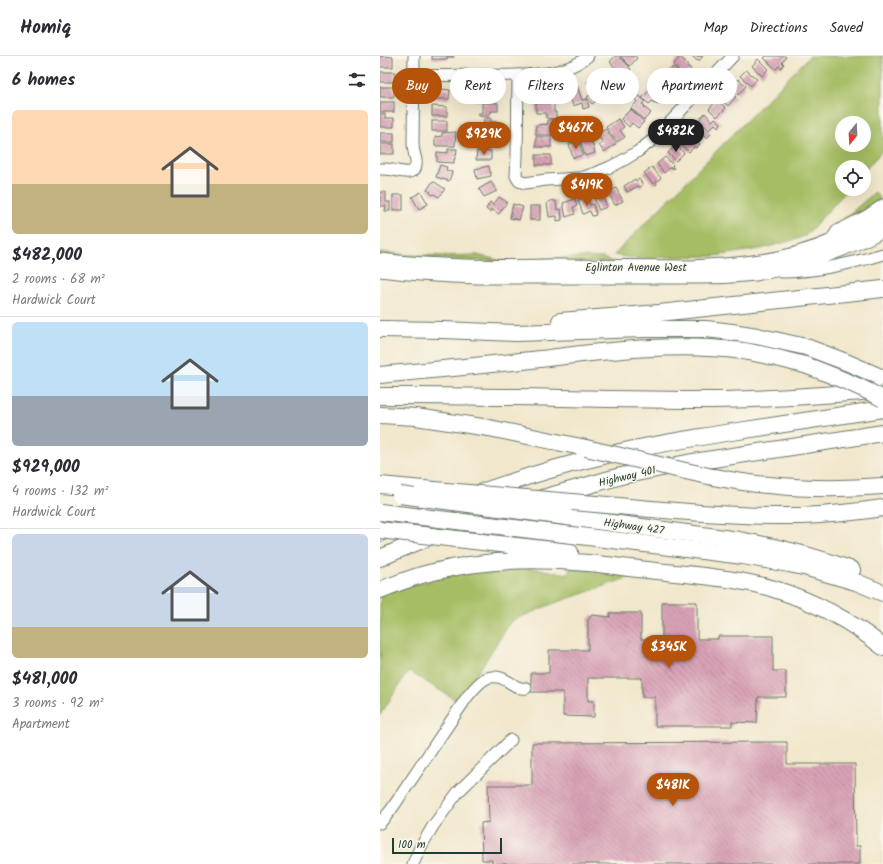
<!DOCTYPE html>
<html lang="en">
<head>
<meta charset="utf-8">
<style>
  :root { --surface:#fff; --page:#f2f2f3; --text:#2b2b33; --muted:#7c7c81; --line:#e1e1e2; --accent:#b45309 }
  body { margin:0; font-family:Kalam,sans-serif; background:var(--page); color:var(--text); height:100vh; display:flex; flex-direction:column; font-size:15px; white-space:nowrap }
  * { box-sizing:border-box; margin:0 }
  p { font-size:13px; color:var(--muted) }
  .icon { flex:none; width:22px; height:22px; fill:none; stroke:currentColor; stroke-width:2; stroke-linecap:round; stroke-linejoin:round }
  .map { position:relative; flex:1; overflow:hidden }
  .details { display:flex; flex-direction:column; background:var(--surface); width:380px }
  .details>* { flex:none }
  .top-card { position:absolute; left:12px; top:12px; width:380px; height:36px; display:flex; gap:8px }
  .needle { width:26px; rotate:198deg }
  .controls { position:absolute; left:455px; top:60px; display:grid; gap:8px }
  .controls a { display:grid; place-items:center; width:36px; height:36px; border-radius:50%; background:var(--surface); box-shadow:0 4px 16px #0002; font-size:20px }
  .scale { position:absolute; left:12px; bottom:10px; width:110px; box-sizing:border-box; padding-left:4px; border:2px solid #1f3d34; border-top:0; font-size:11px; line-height:14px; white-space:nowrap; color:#1f3d34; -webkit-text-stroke:3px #fbf7ec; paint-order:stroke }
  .price { position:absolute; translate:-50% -34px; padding:0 9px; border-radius:14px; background:var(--accent); color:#fff; font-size:13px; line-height:26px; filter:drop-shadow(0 1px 2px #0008) }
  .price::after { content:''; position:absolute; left:50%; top:24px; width:12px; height:9px; margin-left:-6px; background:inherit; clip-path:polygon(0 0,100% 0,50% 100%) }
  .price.on { background:#222; color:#fff }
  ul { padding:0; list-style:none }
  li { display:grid; align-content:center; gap:8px; height:212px; padding:0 12px }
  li+li { border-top:1px solid var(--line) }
  li span { display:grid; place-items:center; height:124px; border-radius:6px; color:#555 }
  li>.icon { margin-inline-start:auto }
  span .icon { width:72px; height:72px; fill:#fffc; stroke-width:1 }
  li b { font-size:17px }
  h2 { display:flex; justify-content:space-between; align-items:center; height:48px; padding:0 12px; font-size:17px }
  .tag { padding:0 14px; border-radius:18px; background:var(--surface); box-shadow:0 4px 16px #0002; font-size:14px; line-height:36px }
  .tag.on { background:var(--accent); color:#fff }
  header { display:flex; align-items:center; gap:24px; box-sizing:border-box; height:56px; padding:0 20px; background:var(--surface); border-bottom:1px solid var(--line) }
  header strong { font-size:19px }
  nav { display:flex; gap:22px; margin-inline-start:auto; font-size:14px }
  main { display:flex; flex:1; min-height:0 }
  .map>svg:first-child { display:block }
  .green { fill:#a5bd63; stroke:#627d4c; fill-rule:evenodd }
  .building { fill:url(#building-back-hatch) }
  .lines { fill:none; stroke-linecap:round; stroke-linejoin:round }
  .minor-casing { stroke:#687869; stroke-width:13 }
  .major-casing { stroke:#687869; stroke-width:15 }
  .highway-casing { stroke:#687869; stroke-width:18 }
  .minor { stroke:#fff; stroke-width:11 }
  .major { stroke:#fff; stroke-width:13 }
  .highway { stroke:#fff; stroke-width:16 }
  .highway-bridge-casing { stroke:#687869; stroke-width:18; stroke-linecap:butt }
  .highway-bridge { stroke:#fff; stroke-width:16 }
  .labels { text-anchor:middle; stroke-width:3; stroke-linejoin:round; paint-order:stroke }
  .street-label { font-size:11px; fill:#1f3d34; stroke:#fbf7ec }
</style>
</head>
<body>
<header>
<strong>Homiq</strong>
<nav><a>Map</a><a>Directions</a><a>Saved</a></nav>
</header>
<main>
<section class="details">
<h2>6 homes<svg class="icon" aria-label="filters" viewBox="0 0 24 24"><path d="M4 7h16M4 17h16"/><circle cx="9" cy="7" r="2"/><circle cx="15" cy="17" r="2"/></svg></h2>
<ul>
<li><span style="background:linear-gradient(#ffd9b3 60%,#c2b280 0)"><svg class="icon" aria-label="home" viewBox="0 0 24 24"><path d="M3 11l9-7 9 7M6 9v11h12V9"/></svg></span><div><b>$482,000</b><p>2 rooms · 68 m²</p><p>Hardwick Court</p></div></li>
<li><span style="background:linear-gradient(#bfe0f5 60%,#9aa5b1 0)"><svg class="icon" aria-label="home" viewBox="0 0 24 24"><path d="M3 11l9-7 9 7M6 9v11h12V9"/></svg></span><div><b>$929,000</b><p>4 rooms · 132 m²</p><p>Hardwick Court</p></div></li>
<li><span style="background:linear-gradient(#c9d6e8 75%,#c2b280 0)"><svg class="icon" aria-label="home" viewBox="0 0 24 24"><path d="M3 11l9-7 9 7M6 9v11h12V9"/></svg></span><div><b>$481,000</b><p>3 rooms · 92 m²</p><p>Apartment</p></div></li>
</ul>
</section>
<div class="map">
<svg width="503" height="808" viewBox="0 0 503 808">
  <defs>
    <pattern id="building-back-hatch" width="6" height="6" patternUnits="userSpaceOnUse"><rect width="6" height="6" fill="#d9a2b6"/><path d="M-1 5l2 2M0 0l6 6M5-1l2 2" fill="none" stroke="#af8595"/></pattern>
  </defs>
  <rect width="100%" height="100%" fill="#fbf7ec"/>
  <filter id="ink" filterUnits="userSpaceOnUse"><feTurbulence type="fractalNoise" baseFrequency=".025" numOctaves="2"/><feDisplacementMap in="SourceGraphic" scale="8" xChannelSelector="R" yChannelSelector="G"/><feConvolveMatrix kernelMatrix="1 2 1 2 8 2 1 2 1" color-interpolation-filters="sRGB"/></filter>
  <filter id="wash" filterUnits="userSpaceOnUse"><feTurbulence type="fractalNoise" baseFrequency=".012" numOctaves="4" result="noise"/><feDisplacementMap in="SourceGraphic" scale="16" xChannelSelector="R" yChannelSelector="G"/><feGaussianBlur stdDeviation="0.9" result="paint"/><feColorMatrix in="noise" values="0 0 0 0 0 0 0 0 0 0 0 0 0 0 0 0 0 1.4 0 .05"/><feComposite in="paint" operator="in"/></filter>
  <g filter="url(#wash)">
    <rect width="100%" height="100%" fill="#f1e7cc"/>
    <g class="green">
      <path d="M 430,0 L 503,0 L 503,94 L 484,115 L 484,111 L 462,111 L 462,133 L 468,133 L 426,179 L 417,183 L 380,193 L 334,200 L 284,201 L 260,203 L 234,199 ZM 462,67 L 484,67 L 484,89 L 462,89 Z"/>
      <polygon points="495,136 501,144 481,156 453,171 465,162"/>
      <polygon points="0,196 27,199 61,200 97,199 122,205 140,206 155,203 206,201 224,202 233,206 156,207 0,201"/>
      <polygon points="138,510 188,518 190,512 250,521 172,548 131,565 79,646 30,616 27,617 0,659 0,537 90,515"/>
    </g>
    <g id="blocks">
      <g class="building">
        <polygon points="0,0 13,1 13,11 0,11"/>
        <polygon points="52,0 74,0 74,1 67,1 67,3 52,3"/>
        <polygon points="235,0 238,0 249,10 249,11 251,13 242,22 236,17 238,15 230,6"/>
        <polygon points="240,0 255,0 257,2 250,10"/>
        <polygon points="312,0 323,0 319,5 318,4 317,5"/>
        <polygon points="386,0 405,0 406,1 402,6 404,8 401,12 399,10 396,13 384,2"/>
        <polygon points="300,1 307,7 307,10 311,13 305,20 293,9"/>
        <polygon points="378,3 388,13 382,20 372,10"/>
        <polygon points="293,11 305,21 300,28 296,24 295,25 294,24 291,27 284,21"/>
        <polygon points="227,14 234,26 224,32 217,21"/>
        <polygon points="366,14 377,23 371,30 360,20"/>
        <polygon points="0,16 15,16 14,26 0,26"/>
        <polygon points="215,21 225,36 217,41 219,43 212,48 207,41 213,37 211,34 212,34 207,26"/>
        <polygon points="283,22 289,28 287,30 290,33 289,34 291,36 286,43 274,32 275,31 273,29 277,25 279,27"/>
        <polygon points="358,23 366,30 358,39 350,31"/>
        <polygon points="197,30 202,44 207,43 209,51 203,53 202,47 193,50 188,33"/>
        <rect x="0" y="31" width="14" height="10"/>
        <polygon points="272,32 284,43 278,49 275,46 274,47 272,45 269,48 262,42"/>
        <polygon points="61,33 70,34 69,43 53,43 54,35 61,35"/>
        <polygon points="95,34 108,34 108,36 117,36 117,45 95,45 95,41 92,41 92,36 95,36"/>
        <polygon points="347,34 356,41 348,50 339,42"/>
        <polygon points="165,35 178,35 178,45 156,45 156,36 165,36"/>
        <polygon points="258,39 265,45 262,48 265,50 264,51 271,57 264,64 251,52 257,46 255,43"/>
        <polygon points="337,44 346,52 337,61 329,53"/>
        <rect x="0" y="46" width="14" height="10"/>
        <polygon points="102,47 118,47 118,55 111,55 111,57 109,57 109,60 98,60 98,57 102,57"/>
        <polygon points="156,47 174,47 174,56 176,56 176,63 166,62 166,57 156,57"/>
        <polygon points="52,50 67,51 67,60 52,60"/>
        <polygon points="251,53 264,66 258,72 252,67 249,71 241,63"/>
        <polygon points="325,57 332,65 335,62 341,67 338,71 335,68 329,74 319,64"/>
        <polygon points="0,58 5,58 5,62 14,62 14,71 0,71"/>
        <polygon points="104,62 111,62 111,66 118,66 118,75 103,75"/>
        <polygon points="238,63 244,71 240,74 245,81 237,86 226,71"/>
        <polygon points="168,64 177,64 177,70 174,70 174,79 156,79 156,69 168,68"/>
        <rect x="52" y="65" width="15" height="10"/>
        <polygon points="315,68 322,76 325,73 331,78 327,82 324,79 319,85 308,75"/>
        <polygon points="226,73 236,88 224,96 219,89 223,87 217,78"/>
        <polygon points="76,76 75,90 55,90 55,81 62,80 62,77"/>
        <rect x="0" y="77" width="14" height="9"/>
        <polygon points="100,77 109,77 109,81 118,81 118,82 119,82 119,89 118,89 118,90 103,90 103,82 100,82"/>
        <polygon points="210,80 215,97 205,100 200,83"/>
        <polygon points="304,80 311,86 314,83 320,88 316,92 314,91 309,96 298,86"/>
        <rect x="156" y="81" width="15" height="10"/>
        <polygon points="199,85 203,99 193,102 189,88"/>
        <rect x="0" y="88" width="14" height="10"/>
        <polygon points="296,89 304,97 296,105 288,97"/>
        <polygon points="68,93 77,93 76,100 75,100 75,103 74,103 74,107 57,106 57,96 68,97"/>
        <polygon points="97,95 111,95 111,104 96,104"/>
        <rect x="156" y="99" width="15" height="10"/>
        <polygon points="285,101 293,109 292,110 294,112 293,113 291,111 284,117 277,108"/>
        <polygon points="60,109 67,111 66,114 72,116 69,125 56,121"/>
        <polygon points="109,110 111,120 97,123 95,113"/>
        <polygon points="272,111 281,122 276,126 277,127 276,129 274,127 273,128 264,117"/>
        <polygon points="255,123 256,125 259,123 263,129 259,131 258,130 247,136 244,130"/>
        <polygon points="53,125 65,133 59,141 54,138 53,139 50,137 51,136 47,134"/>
        <polygon points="111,126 117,135 104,141 99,133"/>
        <polygon points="236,132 243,145 235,149 228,137"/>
        <polygon points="0,136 6,136 6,146 10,146 10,155 5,155 6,150 0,150"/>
        <polygon points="41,136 48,148 39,153 32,141"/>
        <polygon points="222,137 227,151 219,154 213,140"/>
        <rect x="13" y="139" width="10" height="15"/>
        <polygon points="119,141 127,146 119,158 111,153 110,156 106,153 110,146 113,149"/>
        <polygon points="207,141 210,149 213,148 216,159 212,160 210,155 203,158 198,144"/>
        <polygon points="195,143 197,150 193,151 195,158 186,161 183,147"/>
        <polygon points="173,144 173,145 176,145 177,154 181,153 182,164 177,165 177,160 169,161 167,147"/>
        <polygon points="133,148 143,151 139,164 130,162"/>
        <rect x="150" y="150" width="10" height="14"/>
        <polygon points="282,546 317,546 317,583 338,583 338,580 393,580 393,615 406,615 406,641 378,641 377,667 352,666 352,670 275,670 275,641 262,641 262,622 208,622 208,645 214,645 214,661 183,660 183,636 151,636 151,617 169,617 169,594 208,594 208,564 212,559 230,561 230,557 261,557 261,583 282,583"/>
        <polygon points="407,686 407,708 475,708 476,790 480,790 480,808 112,808 112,804 102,804 101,767 109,766 108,729 152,729 152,687"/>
      </g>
    </g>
  </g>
  <g filter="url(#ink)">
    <use href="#blocks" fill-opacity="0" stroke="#687869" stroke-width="1"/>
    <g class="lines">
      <g class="minor-casing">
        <g id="minor">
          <path d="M 34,19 C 57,20 79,19 102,19 C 135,19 182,23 208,0"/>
          <polyline points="138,19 137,100 136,120 139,125 145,127 166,124 200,122 216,117 230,111 242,105 257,96 274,83 353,0"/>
          <path d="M 0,113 C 4,113 9,113 13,114 C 23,116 38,121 36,104 C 35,99 33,95 33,88 L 34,0"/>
          <polyline points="450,186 457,175 485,161 503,149"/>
          <path d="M 401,216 C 436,216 470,208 503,198"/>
          <path d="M 0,767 L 11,754 L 87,641 C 99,626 109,613 129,626 C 136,630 138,633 146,632"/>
          <polyline points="33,808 39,794 53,770 78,736 131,684"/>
        </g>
      </g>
      <g class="major-casing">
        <g id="major">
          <path d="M 0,204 C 56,211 112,211 168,210 C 215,210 263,211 311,211 C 346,209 381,207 415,198 C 446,189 476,176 503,160"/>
          <path d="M 0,214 C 33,218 65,220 98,221 L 320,221 C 338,221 357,220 375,218 C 418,211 465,195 503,174"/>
        </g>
      </g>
      <g class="highway-casing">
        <g id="highway">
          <polyline points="180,265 279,257 503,233"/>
          <polyline points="0,273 63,274 136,277 265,273 326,273 352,276 377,280 426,291 466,306 503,322"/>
          <path d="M 0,319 C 53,314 107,309 160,303 C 227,295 295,286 363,295 C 384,298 404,304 425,309"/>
          <path d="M 0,340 C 111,339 222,344 332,344 C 387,344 441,339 495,335"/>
          <polyline points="0,359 36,361 109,372 206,392"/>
          <path d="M 333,421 C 352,424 370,428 389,429 C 427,433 465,433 503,430"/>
          <polyline points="0,429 43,433"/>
          <polyline points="159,443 241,420 307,407 503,377"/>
          <path d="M 227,449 C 292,455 357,461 421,460 C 449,459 476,456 503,452"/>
          <path d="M 187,461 L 359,484 C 398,491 435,500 472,514"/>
          <polyline points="143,473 363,500 409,508 428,512 476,526 503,537"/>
          <path d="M 0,477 C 72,445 146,418 223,400 C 263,390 304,384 345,377 C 397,369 450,361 503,353"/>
          <polyline points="128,489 190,496"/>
          <polyline points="0,502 49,481 129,452"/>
          <path d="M 0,534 C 16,528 32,521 49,517 C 99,504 156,502 208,507 C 228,509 248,512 268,514 C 310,519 353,521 394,533 C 433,545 471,565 503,591"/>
        </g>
      </g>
      <use href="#minor" class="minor"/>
      <use href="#major" class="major"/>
      <use href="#highway" class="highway"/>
      <g class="highway-bridge-casing">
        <g id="highway-bridge">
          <path d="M 425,309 C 452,319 478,329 503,343"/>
          <polyline points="206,392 301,414 333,421"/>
          <polyline points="43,433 227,449"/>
          <polyline points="20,439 187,461"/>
          <polyline points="0,456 143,473"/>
          <polyline points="0,474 128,489"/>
        </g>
      </g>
      <use href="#highway-bridge" class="highway-bridge"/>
    </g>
  </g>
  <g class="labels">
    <g class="street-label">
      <text x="256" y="215">Eglinton Avenue West</text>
      <text transform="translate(247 420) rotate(-13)" y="4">Highway 401</text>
      <text transform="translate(254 470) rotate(8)" y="4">Highway 427</text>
    </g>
  </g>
</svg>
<div class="controls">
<a><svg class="needle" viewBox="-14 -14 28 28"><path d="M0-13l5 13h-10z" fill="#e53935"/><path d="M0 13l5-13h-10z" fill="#7c7c81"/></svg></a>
<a><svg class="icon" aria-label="locate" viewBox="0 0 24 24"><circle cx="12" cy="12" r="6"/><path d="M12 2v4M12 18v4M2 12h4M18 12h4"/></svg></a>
</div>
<div class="scale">100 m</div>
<b class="price" style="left:196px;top:94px">$467K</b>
<b class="price on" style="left:296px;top:97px">$482K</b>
<b class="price" style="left:104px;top:100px">$929K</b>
<b class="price" style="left:207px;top:151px">$419K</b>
<b class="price" style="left:289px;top:613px">$345K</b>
<b class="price" style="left:293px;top:751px">$481K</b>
<div class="top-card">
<a class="tag on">Buy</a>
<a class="tag">Rent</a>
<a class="tag">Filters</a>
<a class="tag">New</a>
<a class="tag">Apartment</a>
</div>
</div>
</main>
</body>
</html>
